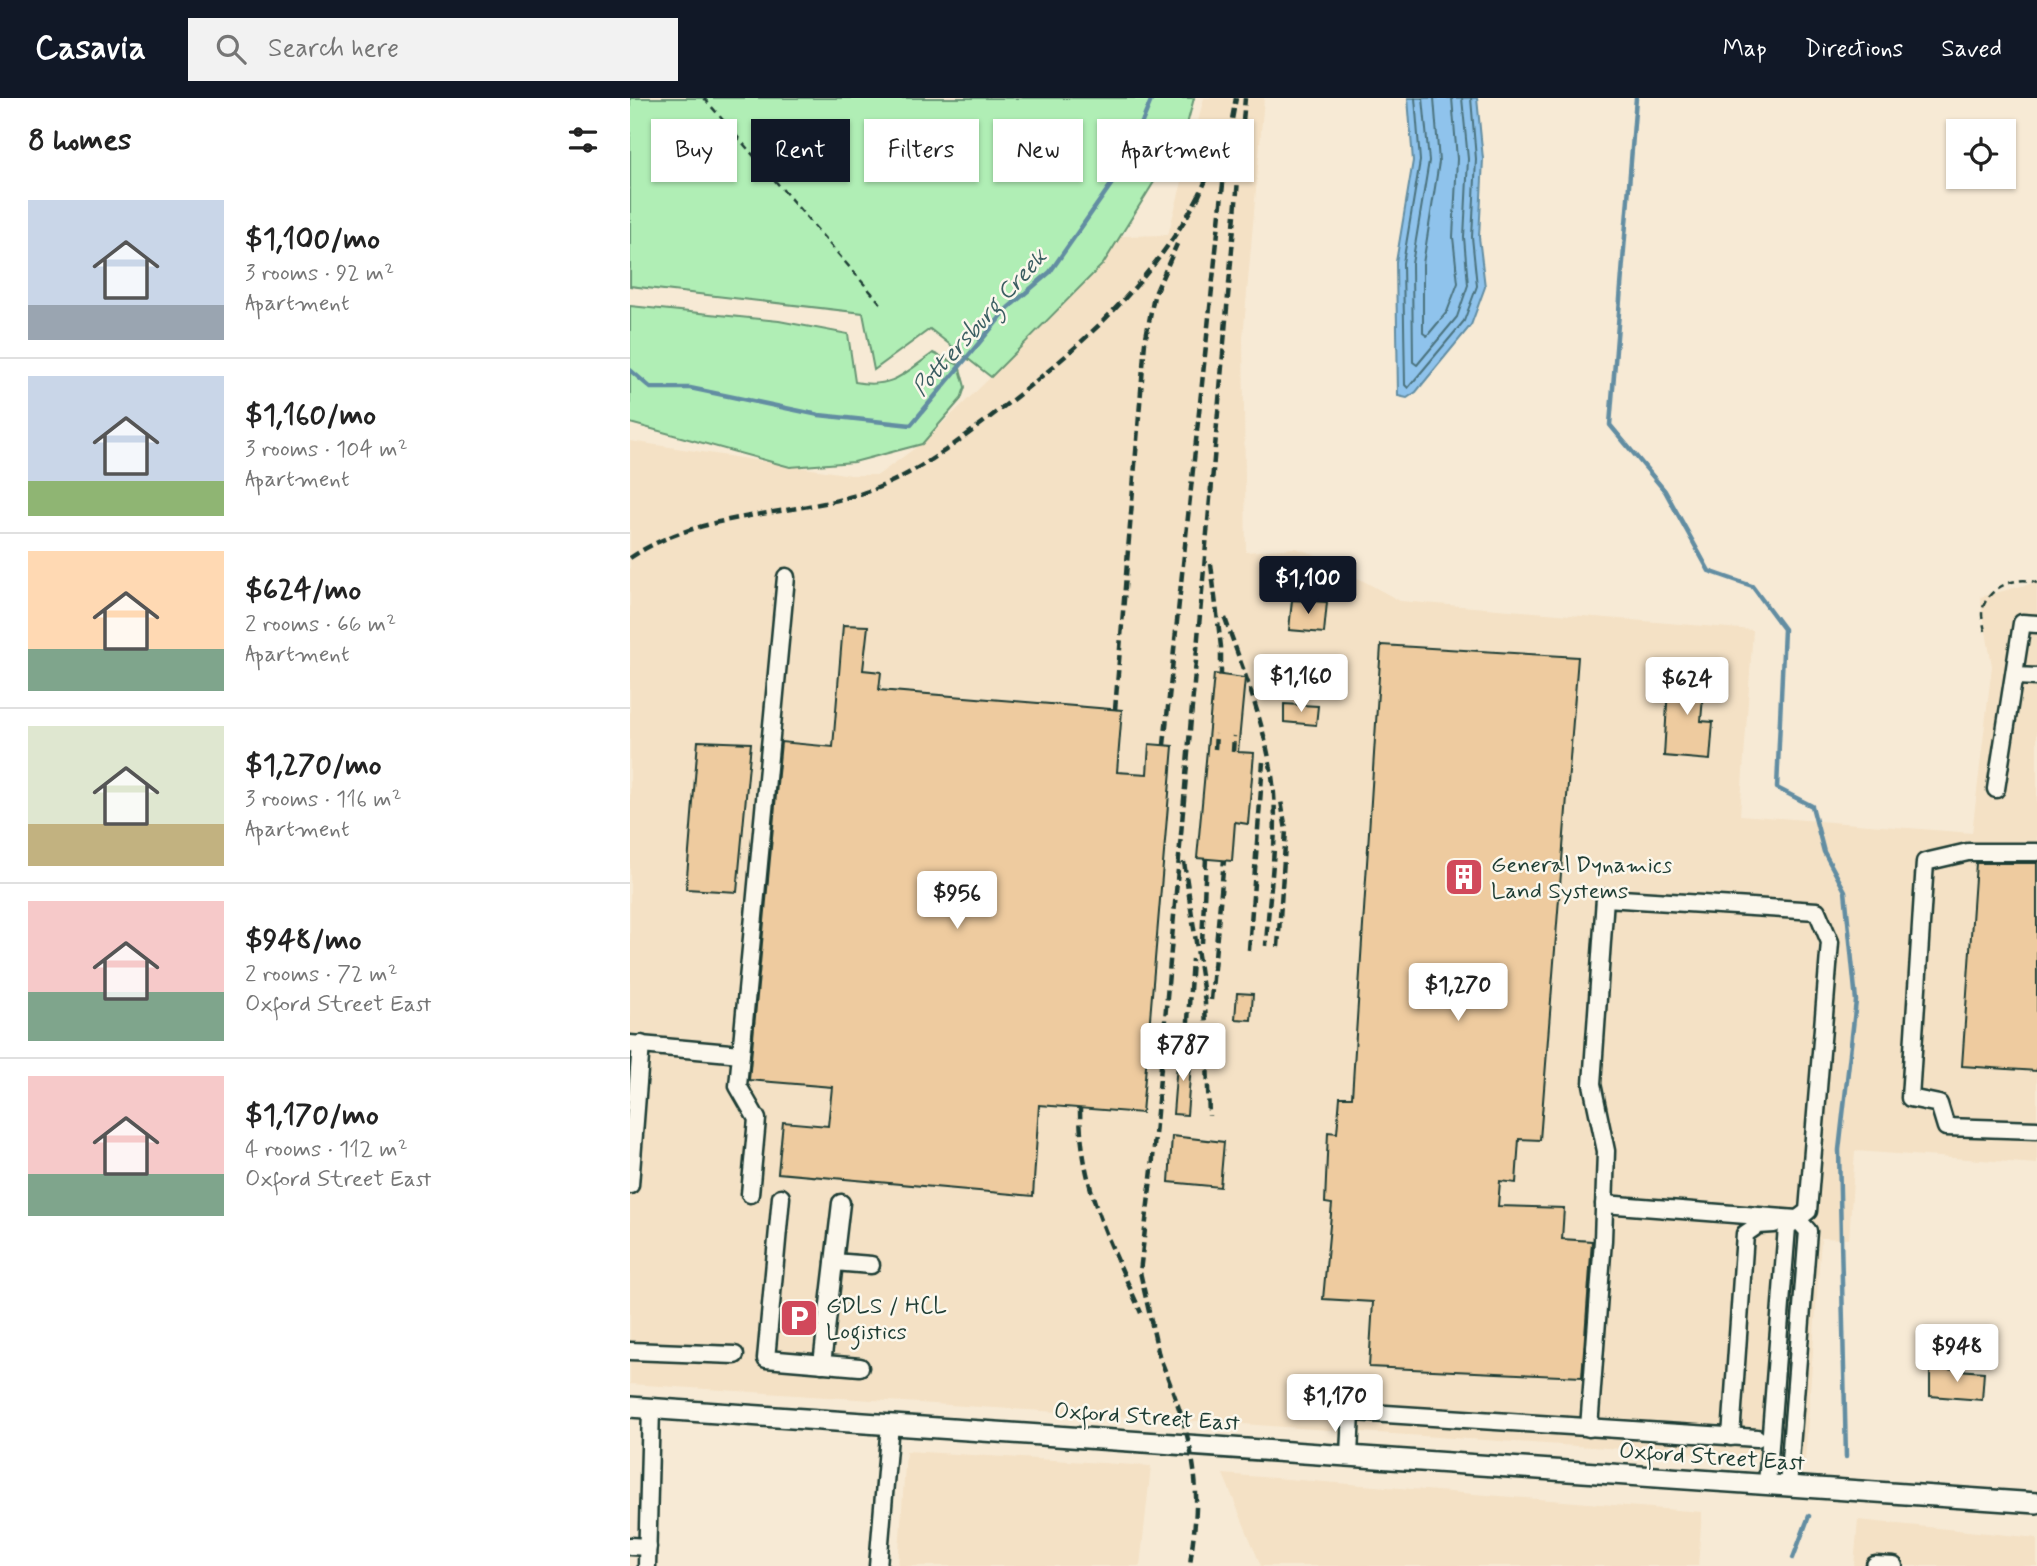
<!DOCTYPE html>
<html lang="en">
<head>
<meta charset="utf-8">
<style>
  :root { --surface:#fff; --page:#f2f2f2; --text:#222; --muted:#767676; --line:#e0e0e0; --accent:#111827 }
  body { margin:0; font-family:Mynerve,sans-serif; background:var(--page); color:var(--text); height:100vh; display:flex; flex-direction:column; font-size:26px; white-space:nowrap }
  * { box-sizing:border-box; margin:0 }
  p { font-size:23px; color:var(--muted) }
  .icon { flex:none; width:38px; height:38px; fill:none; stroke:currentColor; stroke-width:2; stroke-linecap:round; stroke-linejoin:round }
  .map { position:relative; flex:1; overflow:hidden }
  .side { display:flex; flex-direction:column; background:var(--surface); width:630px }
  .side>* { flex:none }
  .guide { position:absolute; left:21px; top:21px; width:665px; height:63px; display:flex; gap:14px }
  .buttons { position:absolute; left:1316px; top:21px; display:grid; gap:14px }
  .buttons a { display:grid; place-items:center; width:70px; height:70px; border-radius:0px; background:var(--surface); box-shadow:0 2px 5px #0004; font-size:35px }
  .price { position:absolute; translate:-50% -60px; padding:0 16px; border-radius:7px; background:#fff; color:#222; font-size:23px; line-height:46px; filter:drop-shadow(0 2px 4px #0008) }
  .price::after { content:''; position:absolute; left:50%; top:42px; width:21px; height:16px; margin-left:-10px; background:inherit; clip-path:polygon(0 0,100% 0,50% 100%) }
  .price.on { background:var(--accent); color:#fff }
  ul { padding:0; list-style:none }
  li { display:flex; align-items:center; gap:21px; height:175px; padding:0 28px }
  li+li { border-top:2px solid var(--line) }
  li span { display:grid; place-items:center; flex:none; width:196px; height:140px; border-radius:0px; color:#555 }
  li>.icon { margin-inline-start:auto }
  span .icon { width:84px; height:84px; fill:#fffc; stroke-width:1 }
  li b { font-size:30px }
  h2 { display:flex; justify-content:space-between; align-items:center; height:84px; padding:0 28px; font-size:30px }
  .tag { padding:0 24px; border-radius:0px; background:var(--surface); box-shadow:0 2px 5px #0004; font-size:24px; line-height:63px }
  .tag.on { background:var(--accent); color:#fff }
  header { display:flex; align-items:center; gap:42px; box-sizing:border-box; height:98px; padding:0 35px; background:var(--accent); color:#fff }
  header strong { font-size:33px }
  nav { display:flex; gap:38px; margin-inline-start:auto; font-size:24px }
  .search { width:490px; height:63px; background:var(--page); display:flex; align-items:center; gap:18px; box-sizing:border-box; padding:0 24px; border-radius:0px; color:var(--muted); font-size:26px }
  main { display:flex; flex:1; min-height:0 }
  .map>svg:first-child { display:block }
  .built { fill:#f4e1c5 }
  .green { fill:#b0eeb5; stroke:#689674; stroke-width:2 }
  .water { fill:#8fc3ec; stroke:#628da2; stroke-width:2 }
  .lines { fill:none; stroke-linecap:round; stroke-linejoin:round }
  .shore { stroke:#4c737e; stroke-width:2 }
  .stream { stroke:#628da2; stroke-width:4.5 }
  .building { fill:#eecb9f; stroke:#1f3d34; stroke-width:2 }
  .minor-casing { stroke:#1f3d34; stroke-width:21 }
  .major-casing { stroke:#1f3d34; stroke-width:24 }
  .path { stroke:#1f3d34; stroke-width:2.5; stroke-dasharray:7 5; stroke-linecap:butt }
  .minor { stroke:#fbf7ec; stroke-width:16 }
  .major { stroke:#fbf7ec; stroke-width:19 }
  .rail { stroke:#1f3d34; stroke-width:4.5; stroke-dasharray:10 5; stroke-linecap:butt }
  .labels { text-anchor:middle; stroke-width:5; stroke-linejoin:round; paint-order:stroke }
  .poi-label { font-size:23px; fill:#1f3d34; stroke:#fbf7ec; text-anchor:start }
  .street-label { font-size:23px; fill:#1f3d34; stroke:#fbf7ec }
  .water-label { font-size:24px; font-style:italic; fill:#3b5e62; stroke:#fbf7ec }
</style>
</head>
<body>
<header>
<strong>Casavia</strong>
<div class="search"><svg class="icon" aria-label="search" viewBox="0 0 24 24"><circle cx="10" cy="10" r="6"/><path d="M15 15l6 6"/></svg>Search here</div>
<nav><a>Map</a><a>Directions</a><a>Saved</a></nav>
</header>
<main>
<section class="side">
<h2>8 homes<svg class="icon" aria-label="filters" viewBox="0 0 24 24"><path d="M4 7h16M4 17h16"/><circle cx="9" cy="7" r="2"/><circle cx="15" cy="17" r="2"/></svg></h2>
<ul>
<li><span style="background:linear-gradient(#c9d6e8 75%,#9aa5b1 0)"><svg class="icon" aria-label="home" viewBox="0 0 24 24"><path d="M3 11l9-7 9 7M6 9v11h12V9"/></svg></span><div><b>$1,100/mo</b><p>3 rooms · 92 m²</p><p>Apartment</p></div></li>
<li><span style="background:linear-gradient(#c9d6e8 75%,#8fb573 0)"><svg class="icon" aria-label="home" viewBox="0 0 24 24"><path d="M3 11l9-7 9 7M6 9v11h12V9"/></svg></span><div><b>$1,160/mo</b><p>3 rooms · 104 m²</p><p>Apartment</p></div></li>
<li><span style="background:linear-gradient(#ffd9b3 70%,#7fa58c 0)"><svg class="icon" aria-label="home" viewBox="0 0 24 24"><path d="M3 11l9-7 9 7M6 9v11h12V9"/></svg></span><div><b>$624/mo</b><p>2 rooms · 66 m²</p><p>Apartment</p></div></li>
<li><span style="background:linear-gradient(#dfe7d0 70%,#c2b280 0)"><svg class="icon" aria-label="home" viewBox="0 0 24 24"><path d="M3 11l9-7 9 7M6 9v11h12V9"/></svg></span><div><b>$1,270/mo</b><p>3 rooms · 116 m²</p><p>Apartment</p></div></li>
<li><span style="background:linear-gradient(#f6c9c9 65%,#7fa58c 0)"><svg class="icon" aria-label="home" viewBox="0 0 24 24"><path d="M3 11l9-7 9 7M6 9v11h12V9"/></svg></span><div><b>$948/mo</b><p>2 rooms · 72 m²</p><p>Oxford Street East</p></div></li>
<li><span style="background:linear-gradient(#f6c9c9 70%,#7fa58c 0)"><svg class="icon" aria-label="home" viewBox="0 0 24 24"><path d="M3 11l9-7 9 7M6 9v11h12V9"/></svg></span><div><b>$1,170/mo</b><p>4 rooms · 112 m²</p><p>Oxford Street East</p></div></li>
</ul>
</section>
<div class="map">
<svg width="1407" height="1468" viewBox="0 0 1407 1468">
  <rect width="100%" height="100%" fill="#f7ead5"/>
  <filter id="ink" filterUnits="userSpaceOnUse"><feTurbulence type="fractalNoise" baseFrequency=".0143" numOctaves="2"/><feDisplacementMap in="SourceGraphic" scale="14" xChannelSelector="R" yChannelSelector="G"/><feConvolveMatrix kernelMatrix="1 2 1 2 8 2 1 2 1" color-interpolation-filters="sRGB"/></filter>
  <g filter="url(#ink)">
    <g class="built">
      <polygon points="574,0 634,0 613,240 616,454 665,450 684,456 770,503 1123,532 1110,717 1342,735 1362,568 1350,499 1407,484 1407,1066 1225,1053 1219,1141 1191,1140 1175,1363 0,1286 0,343 221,377 248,377 292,345 361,279 473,166 491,138 538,137"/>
      <polygon points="276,1353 521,1368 510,1468 268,1468"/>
      <polygon points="593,1376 1072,1414 1068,1468 631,1468"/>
      <polygon points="1228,1422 1407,1440 1407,1468 1224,1468"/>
    </g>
    <g class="green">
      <polygon points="0,0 564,0 555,34 473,166 361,279 300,231 244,272 233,215 0,188"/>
      <path d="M 0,208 L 149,223 L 218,236 L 225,284 C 262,291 274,276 303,255 L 329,267 L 335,289 L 331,301 L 292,346 L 224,364 L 160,369 L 0,325 Z"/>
    </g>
    <polygon class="water" points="778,0 847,0 853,61 849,139 855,189 841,227 786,294 777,300 768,298 766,164 783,63"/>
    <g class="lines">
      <g class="shore">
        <polyline points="785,0 790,63 773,165 775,287 778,290 834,223 847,188 842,139 846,61 841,0"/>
        <polyline points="793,0 799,63 782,166 783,264 787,267 827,219 838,187 834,139 838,61 832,0"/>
        <polyline points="804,0 809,64 793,166 793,235 797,238 817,214 828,185 823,139 827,61 822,0"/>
      </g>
      <g class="stream">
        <polyline points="1006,0 980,327 1035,393 1079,473 1122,488 1154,531 1147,690 1182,708 1194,754 1215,793 1226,903 1209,1052 1216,1359"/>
        <polyline points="0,272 21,290 60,290 189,317 281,327 378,210 420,174 494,68 522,0"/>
        <polyline points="1163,1460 1179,1418"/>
      </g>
    </g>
    <g class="building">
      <polygon points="662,502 697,504 694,535 659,532"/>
      <polygon points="213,527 238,528 233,572 251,574 249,592 492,612 487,674 517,676 519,646 543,648 512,1015 409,1007 403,1098 148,1075 153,1024 198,1028 202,989 119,982 151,644 203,649"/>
      <polygon points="751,547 948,559 910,1042 889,1041 886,1085 870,1083 868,1108 934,1110 932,1141 962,1143 952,1279 739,1269 743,1204 693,1201 702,1106 695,1105 698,1034 707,1035 710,999 722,999"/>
      <polygon points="1039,571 1075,574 1071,623 1083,624 1080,662 1034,658"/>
      <polygon points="584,576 615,580 608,654 624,655 618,726 605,724 602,763 567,760"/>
      <polygon points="654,606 688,608 686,627 654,624"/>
      <polygon points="68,643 121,645 107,794 56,791"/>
      <polygon points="1346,765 1407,765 1407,973 1332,968"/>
      <polygon points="607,895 623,896 621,922 605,921"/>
      <polygon points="548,953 562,954 557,1017 543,1016"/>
      <polygon points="542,1038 594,1044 590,1089 539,1084"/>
      <polygon points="1300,1270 1354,1274 1352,1302 1300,1298"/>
    </g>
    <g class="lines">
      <g class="minor-casing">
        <g id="minor">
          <polyline points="1386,578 1407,579"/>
          <polyline points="1366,691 1392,525 1407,526"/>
          <polyline points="1407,754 1338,754 1295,764 1280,1000 1309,1006 1316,1029 1407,1032"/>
          <polyline points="0,946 111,956"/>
          <polyline points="0,1087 11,946"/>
          <polyline points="120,1096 127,1021 108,988 156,479"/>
          <polyline points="151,1099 136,1261 230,1269"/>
          <polyline points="974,1106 1167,1121 1178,1133 1158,1388"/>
          <polyline points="204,1164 241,1167"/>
          <polyline points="0,1253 105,1257"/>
          <polyline points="192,1266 211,1105"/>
          <polyline points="709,1313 1127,1340"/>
          <polyline points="959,1330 973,1142 976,1053 962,986 975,800 1187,813 1200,844 1178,1113 1157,1129 1137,1386"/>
          <polyline points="1101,1339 1115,1136 1128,1127 1144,1126"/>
          <polyline points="719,1357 721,1314"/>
          <polyline points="0,1448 18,1449"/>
          <polyline points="1245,1467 1264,1468"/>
          <polyline points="17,1468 21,1310"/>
          <polyline points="248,1468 260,1326"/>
        </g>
      </g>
      <g class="major-casing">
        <polyline id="major" points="0,1309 1407,1405"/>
      </g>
      <g class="path">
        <polyline points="74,0 252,207"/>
        <path d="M 1355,533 C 1354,528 1352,521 1352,516 C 1353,491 1387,476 1407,485"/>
      </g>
      <use href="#minor" class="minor"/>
      <use href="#major" class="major"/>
      <g class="rail">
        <polyline points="567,102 590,51"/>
        <polyline points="581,396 615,0"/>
        <path d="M 0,460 C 66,415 149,419 223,398 C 275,384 322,349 364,316 C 444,255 524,185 571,93"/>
        <polyline points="581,466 591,549 591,577"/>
        <path d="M 595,520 C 613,572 634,623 642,678 C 650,733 639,793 636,848"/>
        <polyline points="485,612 515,244 524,198 547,146"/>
        <polyline points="534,647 597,48 606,0"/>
        <polyline points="585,651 586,636"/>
        <polyline points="603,654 604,638"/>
        <polyline points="554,764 575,904 579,1018"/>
        <polyline points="572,845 576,760"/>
        <polyline points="648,849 656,732 651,703"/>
        <polyline points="619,852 633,664"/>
        <polyline points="581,902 594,762"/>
        <polyline points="556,954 562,861"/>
        <path d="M 450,1010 C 450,1092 480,1143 511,1215"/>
        <path d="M 526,1250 C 545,1297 565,1347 566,1397 C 567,1421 562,1445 560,1468"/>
        <polyline points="529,1258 510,1174 522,1072 581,389"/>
      </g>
    </g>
  </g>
  <defs>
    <g id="building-square" transform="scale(2.0125)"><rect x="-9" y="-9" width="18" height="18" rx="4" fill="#d1495b" stroke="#fbf7ec"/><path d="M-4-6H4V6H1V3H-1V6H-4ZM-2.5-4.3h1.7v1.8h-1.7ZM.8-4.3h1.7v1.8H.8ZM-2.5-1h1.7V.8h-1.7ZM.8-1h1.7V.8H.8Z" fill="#fff"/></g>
    <g id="parking-square" transform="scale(2.0125)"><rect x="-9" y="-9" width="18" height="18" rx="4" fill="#d1495b" stroke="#fbf7ec"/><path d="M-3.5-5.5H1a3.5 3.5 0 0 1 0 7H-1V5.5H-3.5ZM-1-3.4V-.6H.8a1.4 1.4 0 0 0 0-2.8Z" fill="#fff"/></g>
  </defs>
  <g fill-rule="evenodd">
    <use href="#building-square" x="834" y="779"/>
    <use href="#parking-square" x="169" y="1220"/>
  </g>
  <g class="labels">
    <g class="poi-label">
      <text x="861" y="774">General Dynamics<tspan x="861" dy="26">Land Systems</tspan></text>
      <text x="196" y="1215">GDLS / HCL<tspan x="196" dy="26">Logistics</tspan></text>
    </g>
    <g class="street-label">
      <text transform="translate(517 1318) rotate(4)" y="8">Oxford Street East</text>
      <text transform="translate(1082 1358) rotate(4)" y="8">Oxford Street East</text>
    </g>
    <g class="water-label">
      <text transform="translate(349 224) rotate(-48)" y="8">Pottersburg Creek</text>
    </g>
  </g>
</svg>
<div class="buttons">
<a><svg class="icon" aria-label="locate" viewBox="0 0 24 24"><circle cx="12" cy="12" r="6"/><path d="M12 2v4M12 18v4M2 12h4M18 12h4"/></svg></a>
</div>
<b class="price on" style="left:678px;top:518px">$1,100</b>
<b class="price" style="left:671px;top:616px">$1,160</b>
<b class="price" style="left:1057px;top:619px">$624</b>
<b class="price" style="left:327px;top:833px">$956</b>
<b class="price" style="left:828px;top:925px">$1,270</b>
<b class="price" style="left:553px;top:985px">$787</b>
<b class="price" style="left:1327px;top:1286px">$948</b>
<b class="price" style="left:705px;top:1336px">$1,170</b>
<div class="guide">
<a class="tag">Buy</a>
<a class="tag on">Rent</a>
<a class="tag">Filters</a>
<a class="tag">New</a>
<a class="tag">Apartment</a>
</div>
</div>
</main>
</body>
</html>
